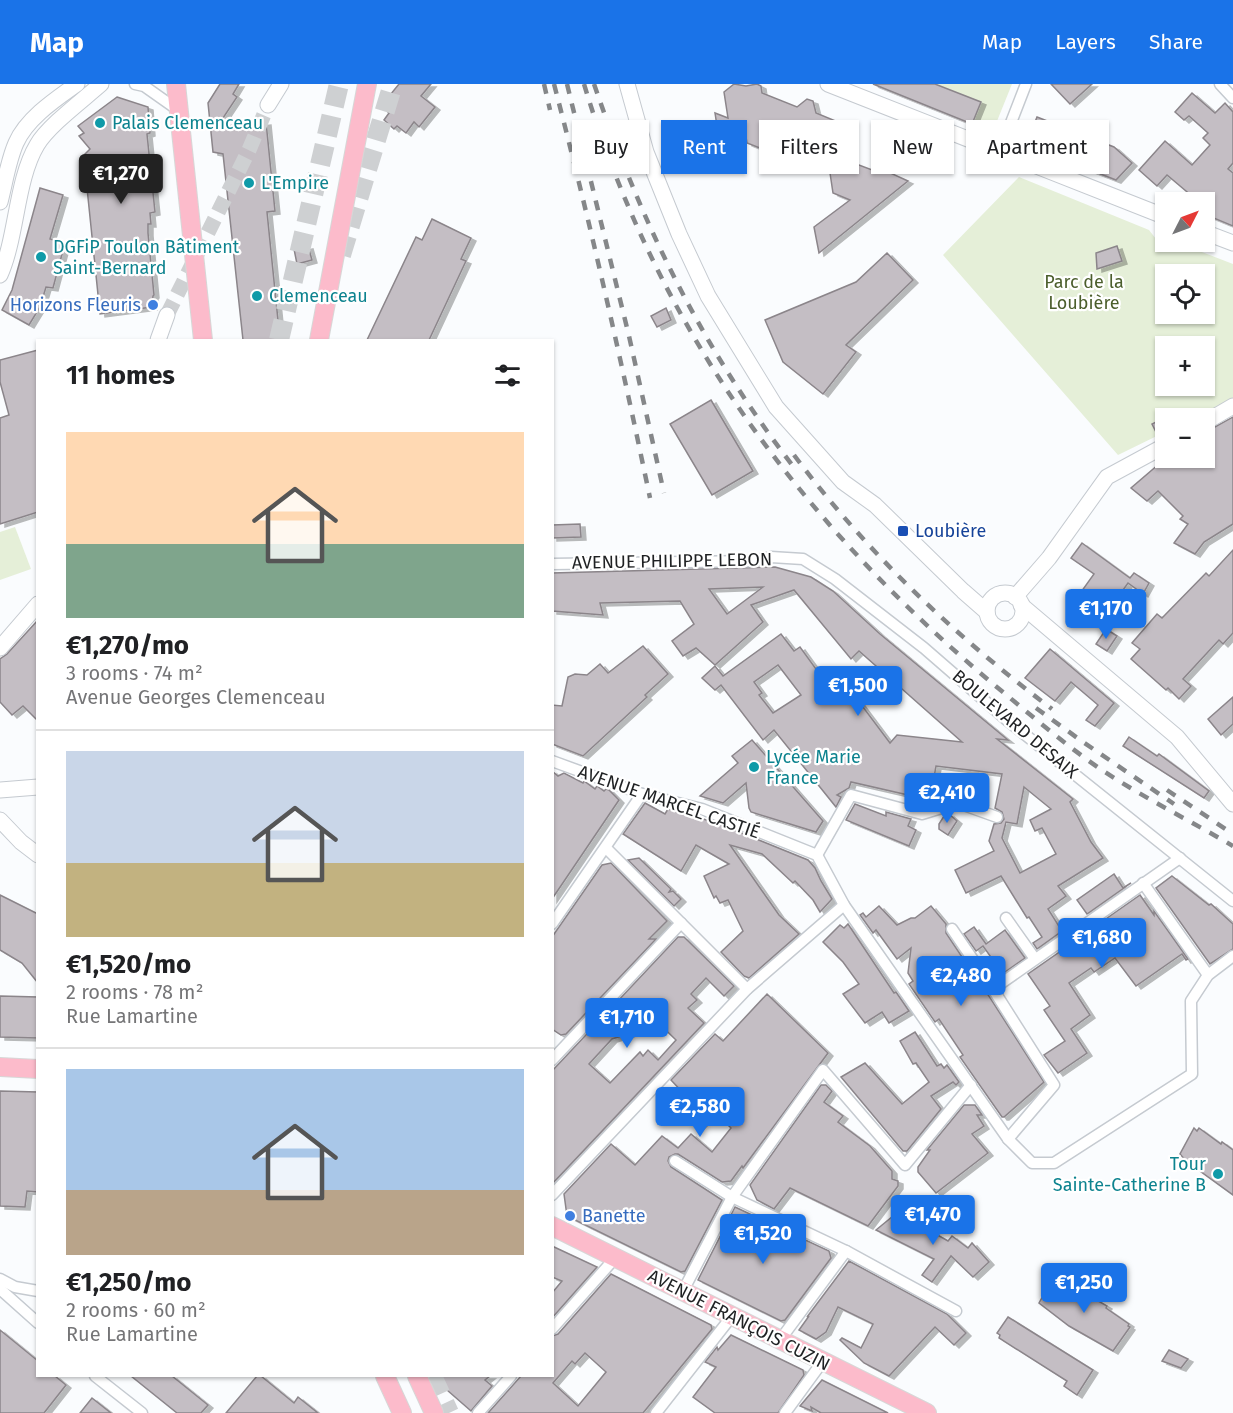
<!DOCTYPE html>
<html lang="en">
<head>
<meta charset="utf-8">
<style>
  :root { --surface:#fff; --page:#f2f2f2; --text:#202124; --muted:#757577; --line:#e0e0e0; --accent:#1a73e8 }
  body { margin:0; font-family:"Fira Sans",sans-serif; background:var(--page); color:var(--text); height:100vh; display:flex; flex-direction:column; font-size:22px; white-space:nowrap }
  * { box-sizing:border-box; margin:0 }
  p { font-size:20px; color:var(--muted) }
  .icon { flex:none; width:33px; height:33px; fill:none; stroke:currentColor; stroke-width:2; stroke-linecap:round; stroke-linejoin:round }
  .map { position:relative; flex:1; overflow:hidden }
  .panel { position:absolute; left:36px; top:255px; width:518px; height:1038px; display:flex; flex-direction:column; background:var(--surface); border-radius:0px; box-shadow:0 2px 4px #0004 }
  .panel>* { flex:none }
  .hud { position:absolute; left:572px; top:36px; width:570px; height:54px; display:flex; gap:12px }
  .needle { width:39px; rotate:48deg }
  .controls { position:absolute; left:1155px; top:108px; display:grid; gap:12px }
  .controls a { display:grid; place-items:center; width:60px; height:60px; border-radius:0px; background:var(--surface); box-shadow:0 2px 4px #0004; font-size:30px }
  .price { position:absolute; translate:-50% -51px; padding:0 14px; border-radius:6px; background:var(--accent); color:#fff; font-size:20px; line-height:39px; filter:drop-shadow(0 2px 3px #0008) }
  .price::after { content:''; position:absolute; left:50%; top:36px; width:18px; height:14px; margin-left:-9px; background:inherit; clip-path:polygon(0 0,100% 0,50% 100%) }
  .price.active { background:#222; color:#fff }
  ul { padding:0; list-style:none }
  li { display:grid; align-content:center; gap:12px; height:318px; padding:0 30px }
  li+li { border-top:2px solid var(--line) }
  li span { display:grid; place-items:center; height:186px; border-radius:0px; color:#555 }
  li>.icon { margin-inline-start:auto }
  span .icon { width:108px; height:108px; fill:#fffc; stroke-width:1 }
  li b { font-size:26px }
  h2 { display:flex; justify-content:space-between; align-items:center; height:72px; padding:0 30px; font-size:26px }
  .tag { padding:0 21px; border-radius:0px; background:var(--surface); box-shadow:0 2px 4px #0004; font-size:21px; line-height:54px }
  .tag.active { background:var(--accent); color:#fff }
  header { display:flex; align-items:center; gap:36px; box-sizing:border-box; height:84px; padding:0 30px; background:var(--accent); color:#fff }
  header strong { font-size:28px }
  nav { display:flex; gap:33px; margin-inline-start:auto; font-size:21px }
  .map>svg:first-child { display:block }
  .green { fill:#e5efd8; fill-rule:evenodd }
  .building { fill:#c4bec4; stroke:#8b858a; stroke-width:1.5; fill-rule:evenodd; filter:url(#shadow) }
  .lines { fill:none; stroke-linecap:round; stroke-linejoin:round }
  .secondary-tunnel { stroke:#ced0d2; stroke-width:15; stroke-dasharray:15 8; stroke-linecap:butt }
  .highway-tunnel { stroke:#ced0d2; stroke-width:20; stroke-dasharray:20 10; stroke-linecap:butt }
  .street-casing { stroke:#c5cad0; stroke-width:13 }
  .secondary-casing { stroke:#c5cad0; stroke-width:17 }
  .primary-casing { stroke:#d7d7d7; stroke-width:20 }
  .street { stroke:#fff; stroke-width:10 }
  .secondary { stroke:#fff; stroke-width:15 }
  .primary { stroke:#fcbbcb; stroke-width:18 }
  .rail { stroke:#858789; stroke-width:4.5; stroke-dasharray:10 10; stroke-linecap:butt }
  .culture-dot { fill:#0f9aa8; stroke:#fff; stroke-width:2 }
  .shop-dot { fill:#3f7fe0; stroke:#fff; stroke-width:2 }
  .transit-dot { fill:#1a4fb4; stroke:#fff; stroke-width:2 }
  .labels { text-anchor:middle; stroke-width:4.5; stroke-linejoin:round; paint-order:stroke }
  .culture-label { font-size:18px; fill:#0d838f; stroke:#fff; text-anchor:start }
  .park-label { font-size:18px; fill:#4c5f2d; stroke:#fff }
  .shop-label { font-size:18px; fill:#366cbe; stroke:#fff; text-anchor:end }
  .transit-label { font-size:18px; fill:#164399; stroke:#fff; text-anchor:start }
  .street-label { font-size:18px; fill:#1f2123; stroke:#fff }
</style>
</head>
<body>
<header>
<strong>Map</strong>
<nav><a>Map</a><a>Layers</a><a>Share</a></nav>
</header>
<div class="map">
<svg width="1233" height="1329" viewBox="0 0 1233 1329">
  <defs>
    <filter id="shadow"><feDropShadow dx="5" dy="3" stdDeviation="0" flood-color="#0004"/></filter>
  </defs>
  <rect width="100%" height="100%" fill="#fafcfe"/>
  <g class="green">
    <polygon points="935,0 1012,0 993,47 972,40 980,18"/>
    <path d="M 1019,93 L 1149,146 L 1163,164 L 1172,158 L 1176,158 L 1233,180 L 1233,315 L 1193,334 L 1166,334 L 1165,348 L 1118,371 L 943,171 ZM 1166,190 L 1204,190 L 1204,230 L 1166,230 ZM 1166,262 L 1204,262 L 1204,302 L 1166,302 Z"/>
    <polygon points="15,443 31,485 0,496 0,448"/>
  </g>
  <g class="building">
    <polygon points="220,0 239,0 233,10 237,13 217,43 266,38 275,127 267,128 280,256 243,256 223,70 213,68 208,19"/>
    <polygon points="399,0 431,0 421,12 435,23 419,43 414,38 406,49 397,42 394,45 384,36 389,29 385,25 394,14 390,11"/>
    <polygon points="734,0 746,2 757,0 761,2 762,9 797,23 807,15 813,17 816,29 838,38 841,55 827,65 797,53 775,70 747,59 746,53 717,42 715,29 728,34 724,8"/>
    <polygon points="873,0 935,0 981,18 972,40"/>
    <polygon points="1051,0 1092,0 1070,20"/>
    <polygon points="1192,9 1215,29 1225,19 1233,28 1233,79 1228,85 1233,89 1233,142 1204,130 1204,118 1199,118 1167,91 1157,102 1139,86 1165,57 1192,81 1210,61 1203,54 1208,49 1189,32 1184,36 1175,28"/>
    <polygon points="117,13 148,23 150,49 147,50 155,128 150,129 151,140 148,140 148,149 154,211 153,212 152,223 100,230 87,104 114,101 94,86 83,72 90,65 79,52 84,49 78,42"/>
    <polygon points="1037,33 1114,63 1132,79 1116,96 1026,61"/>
    <polygon points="827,69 880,89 884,86 908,97 819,169 814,143 850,116 833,109"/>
    <polygon points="40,104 63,111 50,155 65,159 53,204 46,203 40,223 29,241 2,226 12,206"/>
    <polygon points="432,135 471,154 461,175 466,177 429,256 367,256 416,153 422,156"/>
    <polygon points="308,162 312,176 297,180 294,165"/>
    <polygon points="1117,162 1122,177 1097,185 1096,169"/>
    <polygon points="887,169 913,196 846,261 856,268 823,310 783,278 765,236 856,198"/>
    <polygon points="666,224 671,236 657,243 651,232"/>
    <polygon points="38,266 38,428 0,440 0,334 9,331 0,298 0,276"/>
    <polygon points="711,316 753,387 712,411 670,340"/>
    <polygon points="1166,333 1166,351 1159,354 1152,340"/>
    <polygon points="1233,333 1233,440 1204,458 1195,470 1174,459 1188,440 1180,435 1183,432 1158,407 1147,417 1131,404 1166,374 1204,374 1204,349"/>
    <polygon points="580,440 581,453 552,454 552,441"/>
    <polygon points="1082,459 1130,494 1134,489 1149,499 1143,510 1128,499 1098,541 1071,522 1094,490 1071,474"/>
    <polygon points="1233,466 1233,549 1223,560 1219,556 1183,595 1191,602 1179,615 1168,604 1166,606 1131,575 1140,565 1132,559 1157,530 1162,534 1206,489 1209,492"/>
    <path d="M 775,483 L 811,493 L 833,507 L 880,550 L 1008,656 L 997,655 L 1073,715 L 1070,718 L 1091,758 L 1103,774 L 1058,802 L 1066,812 L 1048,825 L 1062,847 L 1037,865 L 1033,859 L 1042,853 L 1029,833 L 1027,834 L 1001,792 L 966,809 L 955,786 L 994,767 L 989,757 L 994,740 L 1001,739 L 1004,735 L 1002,728 L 995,724 L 1002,690 L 936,682 L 930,716 L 851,698 L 849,704 L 837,711 L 841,713 L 836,723 L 774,646 L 763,656 L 721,601 L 715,606 L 702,594 L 715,582 L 723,592 L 781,550 L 794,567 L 800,563 L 821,592 L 833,583 L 890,659 L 897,651 L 962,658 L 859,567 L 851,575 L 794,506 L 751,521 L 763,538 L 715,581 L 696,564 L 683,572 L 672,557 L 694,540 L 680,517 L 600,519 L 603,531 L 552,527 L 552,489 ZM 763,503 L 727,530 L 709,505 ZM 778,581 L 801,611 L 773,629 L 759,611 L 762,609 L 754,598 ZM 1024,703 L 1051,725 L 1030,736 L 1035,747 L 1042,744 L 1056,770 L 1020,789 L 1002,754 L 1006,738 L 1017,740 Z"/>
    <polygon points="38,536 38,637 23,622 12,631 0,618 0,575 7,570"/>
    <polygon points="1106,545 1117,552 1107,567 1096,560"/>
    <polygon points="643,562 668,590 645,611 647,613 583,672 552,660 552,621 562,622 568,593 575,590 587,591 600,580 608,589"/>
    <polygon points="1050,565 1114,619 1095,642 1086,636 1098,621 1071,598 1055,617 1025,594"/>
    <polygon points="1233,613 1233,640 1221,651 1208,635"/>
    <polygon points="1129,653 1157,672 1159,670 1209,707 1204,714 1123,662"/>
    <polygon points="752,656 823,737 816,748 751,728 749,724 746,699 723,719 700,712 738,679 732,672"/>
    <polygon points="552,687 558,692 564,689 583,699 584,697 595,705 597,702 604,707 606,705 609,706 619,716 552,815"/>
    <polygon points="645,719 665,730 668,725 717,739 808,776 815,784 821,797 832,815 820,828 813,816 795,797 793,799 762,770 730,761 779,831 799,850 749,894 744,892 721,868 743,847 728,816 720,819 716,812 714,814 704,792 729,780 696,761 681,787 623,750"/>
    <polygon points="855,720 886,732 886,728 911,735 908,742 916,746 909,762 846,736"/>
    <polygon points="949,730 957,737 948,751 939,745 939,740 944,732"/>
    <polygon points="639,774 671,805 669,808 673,807 681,815 674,822 628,776"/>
    <polygon points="611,779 667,837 649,855 656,855 566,950 561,951 552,945 552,853 602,781"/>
    <polygon points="1114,790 1123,804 1131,799 1087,830 1077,816"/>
    <polygon points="1172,792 1209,821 1211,820 1233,840 1233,865 1210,880 1156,804"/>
    <polygon points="0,811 38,830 38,899 22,879 0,866"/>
    <polygon points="1140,811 1154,831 1154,827 1188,875 1186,876 1182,870 1136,902 1115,874 1094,888 1091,884 1069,899 1090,931 1071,945 1087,969 1058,989 1044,971 1065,957 1044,926 1050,922 1028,890 1071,860 1074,859 1080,867 1098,854 1092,847 1100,839"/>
    <polygon points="879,822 897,841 911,834 915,834 931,822 946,840 946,849 964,876 962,877 976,898 978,896 987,909 1044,998 1004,1033 1002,1033 960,973 963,971 939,935 935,938 909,900 913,897 908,889 911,864 897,875 876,846 873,849 860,831 863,829 866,833"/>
    <polygon points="848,840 894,909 896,908 909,927 889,939 882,928 865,939 843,910 859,900 843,878 823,858 840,841 844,844"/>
    <polygon points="974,843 986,860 1005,846 1025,874 995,895 990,888 998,883 983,862 976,867 964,850"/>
    <path d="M 678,853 L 684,853 L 734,902 L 724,912 L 706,894 L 691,910 L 697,916 L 688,924 L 704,939 L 552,1100 L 552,987 ZM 645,926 L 676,956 L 658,976 L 648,966 L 643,972 L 640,968 L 610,999 L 589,980 L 612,955 L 631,949 L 627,944 Z"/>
    <polygon points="767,910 828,969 743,1084 742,1082 731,1097 722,1098 678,1070 675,1070 669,1073 668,1077 671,1083 722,1116 685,1187 681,1188 567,1132 564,1110 611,1060 635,1081 662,1052 678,1064 691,1050 712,1068 731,1044 714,1027 699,1042 675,1020 685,1011 671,996 715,950 723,957"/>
    <polygon points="0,912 38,913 38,954 0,953"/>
    <polygon points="915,948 937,982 941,980 944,984 947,981 959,998 956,1001 953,998 931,1012 941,1025 907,1067 903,1067 841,993 865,979 902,1020 929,998 916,979 913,980 900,957"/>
    <polygon points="821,1001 826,1001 832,1007 824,1018 843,1032 838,1038 870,1062 892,1087 892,1095 898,1097 898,1102 868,1142 790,1104 774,1125 757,1116 750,1101"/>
    <polygon points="0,1007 38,1008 38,1108 27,1107 25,1123 0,1122"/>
    <polygon points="964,1021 975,1021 982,1031 977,1031 984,1042 972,1050 988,1069 936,1109 918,1088 918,1083 930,1066 927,1066"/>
    <polygon points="1194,1044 1197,1047 1199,1044 1221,1060 1222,1058 1233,1066 1233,1111 1186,1077 1180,1070"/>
    <polygon points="735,1123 829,1167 831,1174 785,1236 781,1237 698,1196"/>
    <polygon points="898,1128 926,1142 925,1144 948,1157 952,1152 968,1164 972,1159 989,1178 973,1193 951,1172 932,1198 922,1191 934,1175 876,1146"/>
    <polygon points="552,1162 597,1183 552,1234 552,1209 562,1197 552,1193"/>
    <polygon points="849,1177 947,1230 966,1249 954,1261 935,1243 889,1292 864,1279 840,1256 842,1254 861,1264 873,1240 838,1223 826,1248 816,1255 799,1246 809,1232 807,1233"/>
    <path d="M 611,1190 L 711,1241 L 712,1245 L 643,1329 L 488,1329 L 521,1292 L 552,1292 L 552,1252 L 558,1250 ZM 585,1269 L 606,1288 L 578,1322 L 553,1299 L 572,1277 L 575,1280 Z"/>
    <polygon points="1057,1193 1107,1222 1106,1224 1129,1240 1128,1242 1130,1243 1113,1267 1069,1242 1039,1219 1053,1194 1056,1196"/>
    <polygon points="1008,1233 1093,1286 1077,1311 1064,1302 1067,1297 999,1254 1000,1251 997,1249"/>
    <polygon points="0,1246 38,1277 38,1292 55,1292 66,1301 44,1329 0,1329"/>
    <polygon points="731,1251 803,1286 804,1291 778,1329 715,1329 693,1313 716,1283 705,1278 717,1263 718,1266"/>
    <polygon points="1169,1266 1188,1275 1181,1284 1162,1277"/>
    <polygon points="131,1292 172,1292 208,1321 201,1329 177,1329"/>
    <polygon points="257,1292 261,1292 294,1319 298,1313 318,1329 226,1329"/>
    <polygon points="431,1292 490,1292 485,1296 492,1302 471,1327"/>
    <polygon points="822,1296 888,1329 821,1329 811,1323 812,1327 800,1322"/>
    <polygon points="92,1314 111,1329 80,1329"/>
  </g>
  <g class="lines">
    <polyline class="secondary-tunnel" points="167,231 249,66 268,21"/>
    <g class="highway-tunnel">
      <polyline points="341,171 393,0"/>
      <polyline points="279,256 339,0"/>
      <polyline points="432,1292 449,1329"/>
    </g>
    <g class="street-casing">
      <g id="street">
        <polyline points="135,0 144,2 178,26"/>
        <polyline points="1220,0 1233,14"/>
        <polyline points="1000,67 1026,0"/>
        <polyline points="552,480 752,477 771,473 803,475 835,495 924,564 1008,637 1233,817"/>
        <polyline points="552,677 642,710 702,725 817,771 844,821 1008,1055 1032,1079 1054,1079 1192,990 1191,917 1208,891 1233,872"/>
        <polyline points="606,764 747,905"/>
        <polyline points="817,771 851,711 922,730 958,719 997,733"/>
        <polyline points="1143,799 1208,891"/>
        <polyline points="1006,834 1035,875"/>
        <polyline points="552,840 642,710"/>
        <polyline points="952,845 993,905 1054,1001 1008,1055"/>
        <polyline points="993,905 1180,774"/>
        <polyline points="552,976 681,839"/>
        <polyline points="675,1077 732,1113 846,1167 956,1227"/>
        <polyline points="552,1111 747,905 844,821"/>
        <polyline points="0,1195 15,1203 38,1207"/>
        <polyline points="0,1205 38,1239"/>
        <polyline points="683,1207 732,1113 823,986 905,1081 971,1001"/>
        <polyline points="552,1245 615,1174"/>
        <polyline points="780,1256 846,1167"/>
        <polyline points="95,1292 142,1329"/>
        <polyline points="478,1329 511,1292"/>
        <polyline points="656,1329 732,1232"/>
        <polyline points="785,1329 823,1277"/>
      </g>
    </g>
    <g class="secondary-casing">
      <g id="secondary">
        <polyline points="627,0 646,68 679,150 708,212 776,323 843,398 875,421 963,507 987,528"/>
        <polyline points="828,0 1166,133"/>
        <polyline points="268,21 281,0"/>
        <path d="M 0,118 C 5,99 8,77 16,59 C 27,34 56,15 77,0"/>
        <polyline points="1204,148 1233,159"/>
        <path d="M 0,191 C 17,153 16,96 37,61 C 48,42 83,16 101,0"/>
        <polyline points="158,256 167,231"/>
        <polyline points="1204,339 1233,322"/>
        <circle cx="1005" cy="527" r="18"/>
        <polyline points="1015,513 1049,474 1107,393 1166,361"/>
        <polyline points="1021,521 1177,653 1233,720"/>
        <polyline points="0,564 38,520"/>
        <polyline points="0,706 38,703"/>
        <polyline points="0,736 21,758 38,771"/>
      </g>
    </g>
    <g class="primary-casing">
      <g id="primary">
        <polyline points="176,0 203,256"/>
        <polyline points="319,256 367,0"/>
        <polyline points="0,983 38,985"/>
        <polyline points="552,1142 927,1329"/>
        <polyline points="385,1292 402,1329"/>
        <polyline points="417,1292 434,1329"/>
      </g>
    </g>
    <use href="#street" class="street"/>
    <use href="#secondary" class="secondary"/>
    <use href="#primary" class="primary"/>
    <g class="rail">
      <polyline points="544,0 550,26"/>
      <path d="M 554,0 C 590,138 621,275 650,414"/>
      <polyline points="567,0 629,252 664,409"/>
      <path d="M 584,0 C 658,246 802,441 998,604 C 1031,631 1064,660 1099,684 C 1142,713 1189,736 1233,762"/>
      <path d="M 594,0 C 643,143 703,266 796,386"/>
      <path d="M 794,371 C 867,469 955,552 1052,625"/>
      <polyline points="1036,624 1083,658 1174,720"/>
      <polyline points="1167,706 1233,750"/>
    </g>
  </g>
  <g class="culture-dot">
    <circle cx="100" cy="39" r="6"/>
    <circle cx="249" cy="99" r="6"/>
    <circle cx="41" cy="173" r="6"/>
    <circle cx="257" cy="212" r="6"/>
    <circle cx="754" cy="683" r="6"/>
    <circle cx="1218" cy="1090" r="6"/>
  </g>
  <g class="shop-dot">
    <circle cx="153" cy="221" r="6"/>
    <circle cx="570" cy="1132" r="6"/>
  </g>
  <rect class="transit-dot" x="897" y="441" width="12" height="12" rx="3"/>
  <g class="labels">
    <g class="culture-label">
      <text x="112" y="45">Palais Clemenceau</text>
      <text x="261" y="105">L'Empire</text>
      <text x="53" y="169">DGFiP Toulon Bâtiment<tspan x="53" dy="21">Saint-Bernard</tspan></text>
      <text x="269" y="218">Clemenceau</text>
      <text x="766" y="679">Lycée Marie<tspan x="766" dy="21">France</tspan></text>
      <text x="1206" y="1086" text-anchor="end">Tour<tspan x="1206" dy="21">Sainte-Catherine B</tspan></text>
    </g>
    <g class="park-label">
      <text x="1084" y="204">Parc de la<tspan x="1084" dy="21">Loubière</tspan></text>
    </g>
    <g class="shop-label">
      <text x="141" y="227">Horizons Fleuris</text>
      <text x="582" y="1138" text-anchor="start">Banette</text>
    </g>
    <g class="transit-label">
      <text x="915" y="453">Loubière</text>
    </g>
    <g class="street-label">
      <text transform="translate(672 477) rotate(-1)" y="6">AVENUE PHILIPPE LEBON</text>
      <text transform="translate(1015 640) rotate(40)" y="6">BOULEVARD DESAIX</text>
      <text transform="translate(669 718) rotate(19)" y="6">AVENUE MARCEL CASTIÉ</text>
      <text transform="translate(739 1236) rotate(27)" y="6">AVENUE FRANÇOIS CUZIN</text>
    </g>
  </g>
</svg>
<div class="controls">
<a><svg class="needle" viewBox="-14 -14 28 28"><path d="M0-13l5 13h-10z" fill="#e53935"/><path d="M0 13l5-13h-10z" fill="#757577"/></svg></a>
<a><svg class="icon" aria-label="locate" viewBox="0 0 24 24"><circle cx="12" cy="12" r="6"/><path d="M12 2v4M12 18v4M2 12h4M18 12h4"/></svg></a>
<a>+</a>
<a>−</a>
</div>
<b class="price active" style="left:121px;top:121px">€1,270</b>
<b class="price" style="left:1106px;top:556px">€1,170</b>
<b class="price" style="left:858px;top:633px">€1,500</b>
<b class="price" style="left:947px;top:740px">€2,410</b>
<b class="price" style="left:1102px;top:885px">€1,680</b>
<b class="price" style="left:961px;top:923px">€2,480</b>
<b class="price" style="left:627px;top:965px">€1,710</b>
<b class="price" style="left:700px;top:1054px">€2,580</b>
<b class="price" style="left:933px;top:1162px">€1,470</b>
<b class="price" style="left:763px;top:1181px">€1,520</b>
<b class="price" style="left:1084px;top:1230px">€1,250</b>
<div class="hud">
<a class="tag">Buy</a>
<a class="tag active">Rent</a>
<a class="tag">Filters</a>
<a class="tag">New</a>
<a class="tag">Apartment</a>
</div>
<section class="panel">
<h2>11 homes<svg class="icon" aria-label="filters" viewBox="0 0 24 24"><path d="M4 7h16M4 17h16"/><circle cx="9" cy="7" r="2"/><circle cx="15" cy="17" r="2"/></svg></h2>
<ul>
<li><span style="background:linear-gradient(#ffd9b3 60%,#7fa58c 0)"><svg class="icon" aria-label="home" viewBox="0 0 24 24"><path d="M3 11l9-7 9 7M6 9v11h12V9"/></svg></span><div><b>€1,270/mo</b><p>3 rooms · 74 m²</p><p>Avenue Georges Clemenceau</p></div></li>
<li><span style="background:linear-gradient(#c9d6e8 60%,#c2b280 0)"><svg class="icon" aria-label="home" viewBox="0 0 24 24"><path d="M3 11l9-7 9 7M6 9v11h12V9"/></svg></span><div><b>€1,520/mo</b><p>2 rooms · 78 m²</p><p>Rue Lamartine</p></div></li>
<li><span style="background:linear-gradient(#a9c7e8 65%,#b9a48a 0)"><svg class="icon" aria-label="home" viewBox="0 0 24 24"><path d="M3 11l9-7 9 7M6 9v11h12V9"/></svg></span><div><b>€1,250/mo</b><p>2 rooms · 60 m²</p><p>Rue Lamartine</p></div></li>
</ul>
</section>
</div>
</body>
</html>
